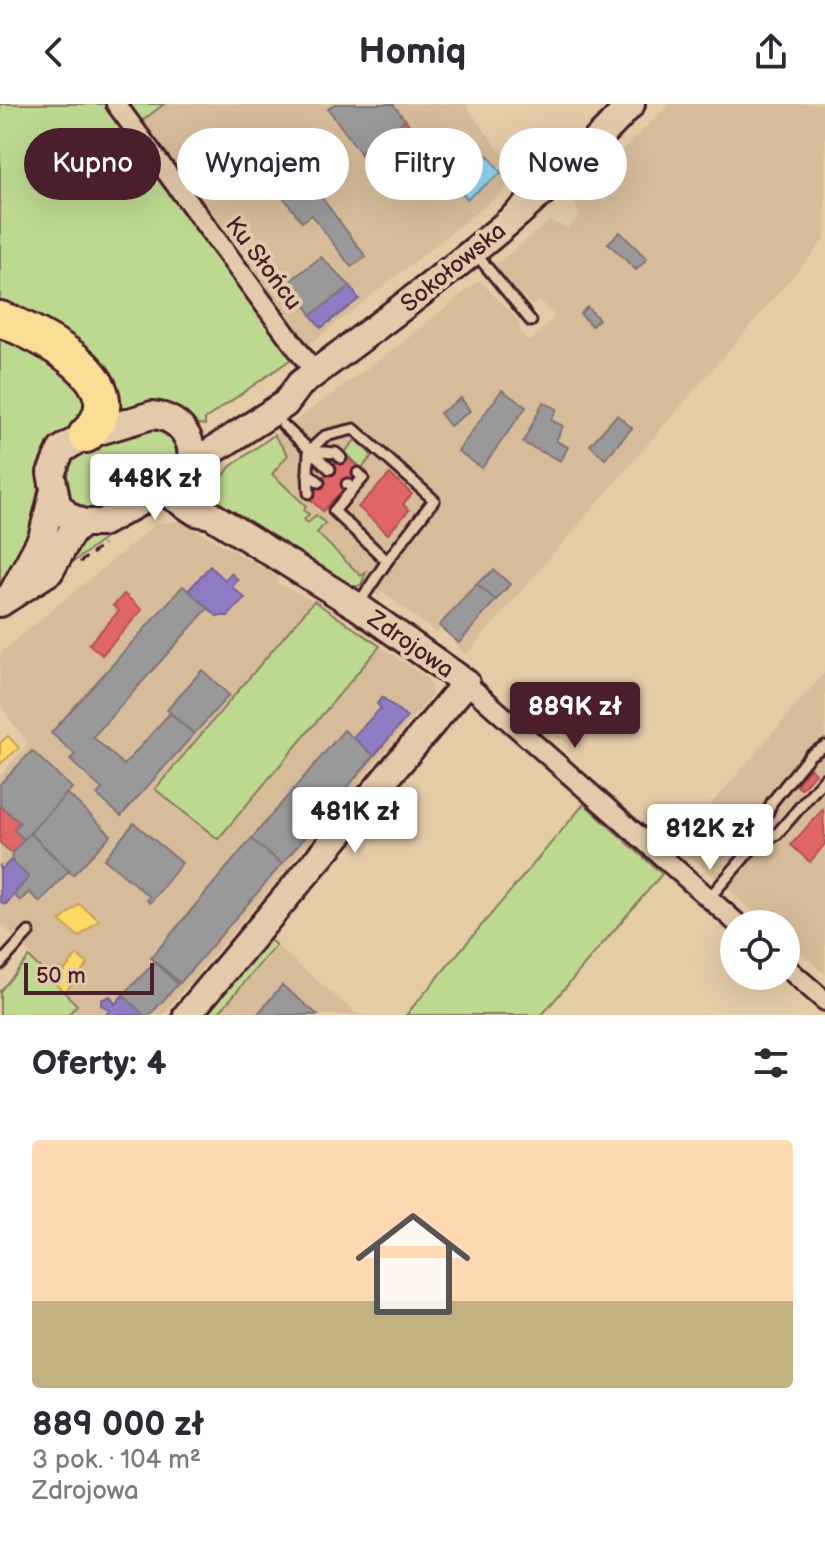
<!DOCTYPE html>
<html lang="pl">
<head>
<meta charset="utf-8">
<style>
  :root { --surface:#fff; --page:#f7f7f7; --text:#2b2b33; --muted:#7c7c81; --line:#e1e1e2; --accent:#4a1f2b }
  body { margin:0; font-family:"Balsamiq Sans",sans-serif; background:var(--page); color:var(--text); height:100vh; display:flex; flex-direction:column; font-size:30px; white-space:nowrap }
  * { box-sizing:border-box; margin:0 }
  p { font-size:26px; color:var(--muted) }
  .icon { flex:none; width:44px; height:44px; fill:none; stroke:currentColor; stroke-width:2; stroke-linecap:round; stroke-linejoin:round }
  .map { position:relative; height:911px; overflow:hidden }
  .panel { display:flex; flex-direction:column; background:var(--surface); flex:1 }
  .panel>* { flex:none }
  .hud { position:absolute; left:24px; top:24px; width:778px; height:72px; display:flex; gap:16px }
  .tools { position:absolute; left:720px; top:806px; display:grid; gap:16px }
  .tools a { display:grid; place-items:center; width:80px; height:80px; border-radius:50%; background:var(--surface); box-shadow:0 8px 32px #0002; font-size:40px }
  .scale { position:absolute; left:24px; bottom:20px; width:130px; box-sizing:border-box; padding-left:8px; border:4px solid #4a1f2b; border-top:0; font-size:22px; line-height:28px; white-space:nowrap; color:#4a1f2b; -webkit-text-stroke:6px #e3caab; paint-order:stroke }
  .price { position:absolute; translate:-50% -68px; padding:0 18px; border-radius:8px; background:#fff; color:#222; font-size:26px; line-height:52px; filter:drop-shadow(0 2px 4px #0008) }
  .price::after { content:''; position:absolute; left:50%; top:48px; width:24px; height:18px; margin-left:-12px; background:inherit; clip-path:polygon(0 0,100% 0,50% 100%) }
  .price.on { background:var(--accent); color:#fff }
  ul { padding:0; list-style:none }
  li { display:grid; align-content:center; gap:16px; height:424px; padding:0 32px }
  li+li { border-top:2px solid var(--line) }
  li span { display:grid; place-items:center; height:248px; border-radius:8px; color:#555 }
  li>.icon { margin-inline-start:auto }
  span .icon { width:144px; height:144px; fill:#fffc; stroke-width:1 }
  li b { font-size:34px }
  h2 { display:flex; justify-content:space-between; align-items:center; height:96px; padding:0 32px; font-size:34px }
  .pill { padding:0 28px; border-radius:36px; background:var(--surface); box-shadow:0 8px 32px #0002; font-size:28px; line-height:72px }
  .pill.on { background:var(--accent); color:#fff }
  header { display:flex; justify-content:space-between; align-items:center; height:104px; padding:0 32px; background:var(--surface); font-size:36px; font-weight:700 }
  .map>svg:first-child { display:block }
  .built { fill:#d6bc99 }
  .green { fill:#bdd990; stroke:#847c5e; stroke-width:2 }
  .water { fill:#8fd6f1; stroke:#738da2; stroke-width:2 }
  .homes { fill:#ffd966; stroke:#c9a154; stroke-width:2 }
  .shops { fill:#e06666; stroke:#b35154; stroke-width:2 }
  .offices { fill:#8e7cc3; stroke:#7a6095; stroke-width:2 }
  .industry { fill:#999; stroke:#817478; stroke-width:2 }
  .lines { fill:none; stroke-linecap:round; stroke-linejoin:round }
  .lane-casing { stroke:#4a1f2b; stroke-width:15 }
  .street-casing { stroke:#4a1f2b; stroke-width:24 }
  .secondary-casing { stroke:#4a1f2b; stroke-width:32 }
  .highway-casing { stroke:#4a1f2b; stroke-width:40 }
  .path { stroke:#4a1f2b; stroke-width:3; stroke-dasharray:8 6; stroke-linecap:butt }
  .lane { stroke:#e3caab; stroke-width:9 }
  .street { stroke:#e3caab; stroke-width:18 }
  .secondary { stroke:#e3caab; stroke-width:26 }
  .highway { stroke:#fbde96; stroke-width:34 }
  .labels { text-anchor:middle; stroke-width:8; stroke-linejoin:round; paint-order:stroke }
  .street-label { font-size:24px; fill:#4a1f2b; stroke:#e3caab }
</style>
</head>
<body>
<header><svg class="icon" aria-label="back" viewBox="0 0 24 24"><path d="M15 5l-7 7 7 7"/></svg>Homiq<svg class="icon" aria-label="share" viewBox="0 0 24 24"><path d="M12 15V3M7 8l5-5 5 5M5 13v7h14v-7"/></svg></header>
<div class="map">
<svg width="825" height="911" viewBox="0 0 825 911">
  <rect width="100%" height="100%" fill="#e4cca7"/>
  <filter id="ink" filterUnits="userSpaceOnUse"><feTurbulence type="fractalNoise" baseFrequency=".0125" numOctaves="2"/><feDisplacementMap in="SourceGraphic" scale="16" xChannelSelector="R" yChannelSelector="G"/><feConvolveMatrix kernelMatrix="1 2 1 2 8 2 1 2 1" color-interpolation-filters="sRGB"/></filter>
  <g filter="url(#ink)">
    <g class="built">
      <polygon points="164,0 465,0 520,74 304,245 246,165 249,150 238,136 228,141 138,20"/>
      <polygon points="669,0 825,0 825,135 466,551 441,524 436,529 382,487 378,492 339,465 237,359 402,239 479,176 518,216 521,230 530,238 555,212 539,196 531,202 498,167 497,160 549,117 568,124 580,112 573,95"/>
      <polygon points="180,417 278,472 277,479 314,497 155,685 217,735 380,542 428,575 432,591 163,911 68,911 77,901 0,818 0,672 28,640 0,601 0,549 158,419"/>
      <polygon points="825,568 825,870 786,836 786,820 768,820 677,740"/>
      <polygon points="278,843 358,911 217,911"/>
    </g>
    <g class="green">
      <polygon points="0,0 110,0 297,251 205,315 205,321 115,307 0,201"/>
      <polygon points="123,0 164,0 138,20"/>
      <path d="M 0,224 L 41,243 L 88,294 C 82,327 55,325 43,350 C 36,366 39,382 37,399 C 35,429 21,460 0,482 Z"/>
      <path d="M 144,326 L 159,326 L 175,338 L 177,356 L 173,367 C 145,382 101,421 71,397 L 63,372 L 74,351 Z"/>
      <polygon points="274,331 288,351 272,370 306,402 304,407 309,410 304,416 308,419 316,411 325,419 317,429 361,472 366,468 361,481 350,484 219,402 210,392 230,363"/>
      <polygon points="356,335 372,352 362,364 344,349"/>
      <polygon points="115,424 117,426 58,469 82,433"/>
      <polygon points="314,497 380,542 218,735 155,685"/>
      <polygon points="584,700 662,770 542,911 406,911"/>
      <polygon points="266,833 276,841 217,911 210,911 208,902"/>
      <polygon points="29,853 77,901 68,911 0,911 0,887"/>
    </g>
    <polygon class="water" points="488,51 501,69 467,95 454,78"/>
    <g class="homes">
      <polygon points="8,632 19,644 0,660 0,639"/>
      <polygon points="79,800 99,816 79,833 60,817"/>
      <polygon points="77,851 88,860 65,888 54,879 59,873 56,869 60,864 64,867"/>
    </g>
    <g class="shops">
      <polygon points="405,15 425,43 391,72 389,69 380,75 360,49"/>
      <polygon points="344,350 361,366 323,407 306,392"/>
      <polygon points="390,370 412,390 403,400 409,406 388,430 358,403"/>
      <polygon points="124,490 142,506 102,551 89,540 119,507 113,502"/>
      <polygon points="810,664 815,669 801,685 796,681"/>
      <polygon points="0,701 20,719 14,726 25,736 12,749 0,739"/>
      <polygon points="823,705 825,740 810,758 791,741"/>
    </g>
    <g class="offices">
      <polygon points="350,182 359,195 321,224 311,211"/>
      <polygon points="210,462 225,476 231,469 238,476 232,483 245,494 228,512 217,512 188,487"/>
      <polygon points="382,593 407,613 374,652 353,633 381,604 377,600"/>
      <polygon points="11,756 29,773 5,801 0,797 0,762 2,765"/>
      <polygon points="123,891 144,911 105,911 110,906 101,901 101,896 110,892 115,900"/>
    </g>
    <g class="industry">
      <polygon points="335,0 393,0 405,16 360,48 328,5"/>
      <polygon points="307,74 366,153 351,163 312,111 302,118 283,93"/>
      <polygon points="620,128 647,155 636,166 608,139"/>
      <polygon points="321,153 350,182 311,211 291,176"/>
      <polygon points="587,203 599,215 592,222 580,210"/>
      <polygon points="502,286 526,303 482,364 458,347"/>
      <polygon points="461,294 470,307 450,322 440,309"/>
      <polygon points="543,298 557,305 551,316 563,322 556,337 568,343 561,357 523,339"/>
      <polygon points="617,311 632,324 605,355 590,341"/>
      <polygon points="494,466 510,480 496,496 476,480"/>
      <polygon points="476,480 496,496 459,539 439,522"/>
      <polygon points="183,482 208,504 93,633 124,661 170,609 194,630 121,712 97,691 102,685 70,656 75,650 51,629"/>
      <polygon points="202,566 229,591 194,630 167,606"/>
      <polygon points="344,626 374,652 282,760 251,735"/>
      <polygon points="32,647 72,684 25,736 14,726 20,719 0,701 0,680"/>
      <polygon points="67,689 111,731 73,771 30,729"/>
      <polygon points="134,719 182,759 150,799 147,796 150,793 104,755"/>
      <polygon points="30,729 69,767 40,798 29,788 20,797 14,791 29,773 11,756 12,749"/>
      <polygon points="251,735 282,760 180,879 151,854"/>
      <polygon points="155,858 178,880 150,911 144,911 123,891"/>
      <polygon points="282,881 318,911 257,911"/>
    </g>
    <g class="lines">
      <g class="lane-casing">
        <g id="lane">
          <polyline points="476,150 531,217"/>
          <polyline points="283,321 330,365"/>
          <polyline points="309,347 325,332 354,325 434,396 387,457"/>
          <polyline points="308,369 309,389"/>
          <polyline points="319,378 308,369 309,347 336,349 341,354"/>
          <polyline points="347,380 353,385 334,407 387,457 359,499"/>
          <polyline points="353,385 363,374 358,369"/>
          <polyline points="754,742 777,730 825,674"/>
          <polyline points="709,794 754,742 772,698 810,651 825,642"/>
          <polyline points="0,860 29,828"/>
        </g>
      </g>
      <g class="street-casing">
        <g id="street">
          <polyline points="116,0 315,269"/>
          <polyline points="466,579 738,820"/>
          <polyline points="786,863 825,897"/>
        </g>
      </g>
      <g class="secondary-casing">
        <g id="secondary">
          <path d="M 152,311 C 184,313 202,345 185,373 L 102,419 L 83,419 L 68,412 L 57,400 L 51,369 L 61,346 L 86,331 Z"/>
          <path d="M 192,360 L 285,300 L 300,280 C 416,194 533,108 631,0"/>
          <polyline points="164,387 196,408 211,411 357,502 466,579 187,911"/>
          <polyline points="12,490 42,434 53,390"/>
          <polyline points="0,499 50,467 71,429 83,419"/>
        </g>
      </g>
      <g class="highway-casing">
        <path id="highway" d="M 0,215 C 38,229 142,280 86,331"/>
      </g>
      <g class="path">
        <polyline points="206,386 218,370"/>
        <polyline points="80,458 103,441"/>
      </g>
      <use href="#lane" class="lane"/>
      <use href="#street" class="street"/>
      <use href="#secondary" class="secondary"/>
      <use href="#highway" class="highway"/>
    </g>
  </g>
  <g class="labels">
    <g class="street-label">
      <text transform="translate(264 159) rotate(53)" y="8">Ku Słońcu</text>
      <text transform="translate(453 163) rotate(-39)" y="8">Sokołowska</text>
      <text transform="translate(411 540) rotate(35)" y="8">Zdrojowa</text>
    </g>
  </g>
</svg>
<div class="tools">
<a><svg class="icon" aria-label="locate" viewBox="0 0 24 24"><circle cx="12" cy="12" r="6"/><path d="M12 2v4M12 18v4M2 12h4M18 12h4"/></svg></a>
</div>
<div class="scale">50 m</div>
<b class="price" style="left:155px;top:418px">448K zł</b>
<b class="price on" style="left:575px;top:646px">889K zł</b>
<b class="price" style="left:355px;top:751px">481K zł</b>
<b class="price" style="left:710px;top:768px">812K zł</b>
<div class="hud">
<a class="pill on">Kupno</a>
<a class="pill">Wynajem</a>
<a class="pill">Filtry</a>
<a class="pill">Nowe</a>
</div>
</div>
<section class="panel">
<h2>Oferty: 4<svg class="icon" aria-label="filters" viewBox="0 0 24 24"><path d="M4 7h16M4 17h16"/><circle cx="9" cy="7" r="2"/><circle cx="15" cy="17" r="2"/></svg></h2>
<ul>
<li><span style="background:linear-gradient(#ffd9b3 65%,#c2b280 0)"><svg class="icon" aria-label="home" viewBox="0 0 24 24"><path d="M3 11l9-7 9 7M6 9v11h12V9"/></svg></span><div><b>889 000 zł</b><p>3 pok. · 104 m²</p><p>Zdrojowa</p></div></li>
</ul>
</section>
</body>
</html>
